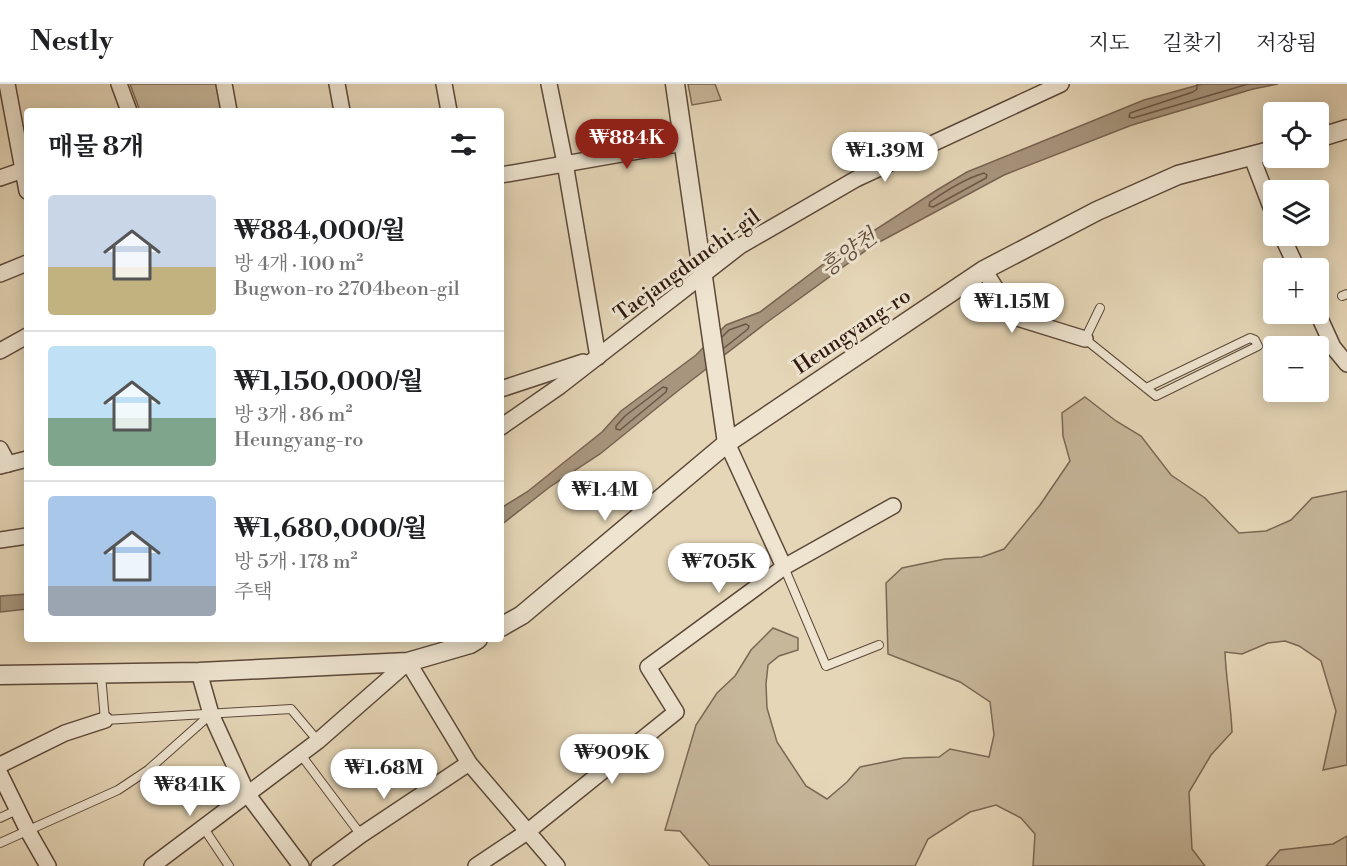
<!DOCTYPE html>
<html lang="ko">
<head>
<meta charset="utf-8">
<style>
  :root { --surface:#fff; --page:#f2f2f2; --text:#202124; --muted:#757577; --line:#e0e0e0; --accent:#8f2418 }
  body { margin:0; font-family:"Libre Bodoni","Noto Serif KR",serif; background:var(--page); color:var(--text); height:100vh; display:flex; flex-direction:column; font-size:22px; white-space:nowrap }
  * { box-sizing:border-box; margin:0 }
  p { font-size:20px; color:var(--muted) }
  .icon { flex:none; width:33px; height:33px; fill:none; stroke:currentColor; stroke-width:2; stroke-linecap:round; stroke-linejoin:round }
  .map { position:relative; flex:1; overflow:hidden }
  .panel { position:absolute; left:24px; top:24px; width:480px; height:534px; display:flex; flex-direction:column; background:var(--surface); border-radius:6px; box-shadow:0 3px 15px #0003 }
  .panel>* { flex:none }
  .controls { position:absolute; left:1263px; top:18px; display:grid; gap:12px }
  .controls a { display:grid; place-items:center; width:66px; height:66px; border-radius:6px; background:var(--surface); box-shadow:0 3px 15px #0003; font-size:30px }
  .price { position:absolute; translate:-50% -51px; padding:0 14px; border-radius:21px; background:#fff; color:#222; font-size:20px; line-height:39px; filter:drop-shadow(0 2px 3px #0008) }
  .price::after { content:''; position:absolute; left:50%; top:36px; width:18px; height:14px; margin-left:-9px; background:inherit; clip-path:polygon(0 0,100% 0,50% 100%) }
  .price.on { background:var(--accent); color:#fff }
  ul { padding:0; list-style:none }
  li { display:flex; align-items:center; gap:18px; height:150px; padding:0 24px }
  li+li { border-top:2px solid var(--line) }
  li span { display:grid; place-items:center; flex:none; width:168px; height:120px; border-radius:6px; color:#555 }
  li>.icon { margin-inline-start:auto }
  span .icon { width:72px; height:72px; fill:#fffc; stroke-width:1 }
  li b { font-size:26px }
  h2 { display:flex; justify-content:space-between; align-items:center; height:72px; padding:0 24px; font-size:26px }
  header { display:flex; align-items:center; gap:36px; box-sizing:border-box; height:84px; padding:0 30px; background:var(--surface); border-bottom:2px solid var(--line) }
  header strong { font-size:28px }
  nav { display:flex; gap:33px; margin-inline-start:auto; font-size:21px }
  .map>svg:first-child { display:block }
  .green { fill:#c6b69a; stroke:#7a6754; stroke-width:1.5 }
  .water { fill:#a7957e; stroke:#776352; stroke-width:1.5 }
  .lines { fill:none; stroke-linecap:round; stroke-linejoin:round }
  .shore { stroke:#6b5646; stroke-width:1.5 }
  .service-casing { stroke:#5c4839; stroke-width:10 }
  .minor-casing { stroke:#5c4839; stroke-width:18 }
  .tertiary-casing { stroke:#5c4839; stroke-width:21 }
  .service { stroke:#eee4d0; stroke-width:8 }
  .minor { stroke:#eee4d0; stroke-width:15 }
  .tertiary { stroke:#eee4d0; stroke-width:18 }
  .labels { text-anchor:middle; stroke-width:6; stroke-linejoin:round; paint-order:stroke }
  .street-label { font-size:21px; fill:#2f180f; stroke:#eee4d0 }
  .water-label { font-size:22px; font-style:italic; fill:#5f4a3b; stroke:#eee4d0 }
</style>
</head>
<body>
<header>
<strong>Nestly</strong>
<nav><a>지도</a><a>길찾기</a><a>저장됨</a></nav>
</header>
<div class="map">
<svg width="1347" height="782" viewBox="0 0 1347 782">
  <rect width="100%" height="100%" fill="#e5d6b7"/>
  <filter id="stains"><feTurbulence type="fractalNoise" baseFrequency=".00333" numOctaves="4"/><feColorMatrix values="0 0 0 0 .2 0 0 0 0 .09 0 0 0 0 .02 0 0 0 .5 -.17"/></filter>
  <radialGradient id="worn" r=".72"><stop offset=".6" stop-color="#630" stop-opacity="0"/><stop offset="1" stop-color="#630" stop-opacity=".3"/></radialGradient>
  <g class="green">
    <polygon points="130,0 218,0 223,26 140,27"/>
    <polygon points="688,0 715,0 721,16 692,21"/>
    <path d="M 1085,313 L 1116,337 L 1141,352 L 1171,391 L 1205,414 L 1239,449 L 1266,447 L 1291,436 L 1312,414 L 1347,407 L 1347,681 L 1323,686 L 1336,627 L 1321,577 L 1299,562 L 1285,557 L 1268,559 L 1242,570 L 1225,568 C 1226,595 1231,621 1232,648 L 1211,671 L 1189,708 L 1192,765 L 1205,782 L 1033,782 L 1035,750 L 1021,734 L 996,721 L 970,728 L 928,755 L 915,782 L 710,782 L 680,747 L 665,746 L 696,641 L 717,609 L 735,592 L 751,566 L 773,544 L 798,554 L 798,566 L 779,572 L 768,581 L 766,600 L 767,624 L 777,658 L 806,702 L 827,715 L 847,698 L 860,683 L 904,674 L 939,673 L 950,665 L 989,673 L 994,651 L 990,618 L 960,598 L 888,570 L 886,499 L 902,484 L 945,475 L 982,473 L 1004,465 L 1040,421 L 1070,377 L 1063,352 L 1062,329 Z"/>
    <polygon points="1347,752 1347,782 1266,782 1280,766 1333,760"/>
  </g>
  <g class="water">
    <polygon points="1202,0 1278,0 1253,5 1132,41 1004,91 872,162 766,239 679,306 600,370 551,402 501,441 501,424 527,408 602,348 621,327 696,271 726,241 760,228 830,175 937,106 967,88 1144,16"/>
    <polygon points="27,510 27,525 0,528 0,512"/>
  </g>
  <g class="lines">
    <g class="shore">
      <polyline points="1197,0 1197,5 1193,8 1130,29 1129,33 1133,34 1248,0"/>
      <path d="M 984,89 L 987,91 L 986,94 L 933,123 L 929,122 L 930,118 C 947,106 964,95 984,89 Z"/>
      <polyline points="722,253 729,246 746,240 749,242 748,245 724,264"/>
      <polygon points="663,303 667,304 666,308 620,346 616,345 616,342 625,332"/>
    </g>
    <g class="service-casing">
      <g id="service">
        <polyline points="1342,212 1347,210"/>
        <polyline points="1100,224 1085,255 1156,312 1258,262 1255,256 1250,254 1146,304"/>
        <polyline points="784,483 826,582 879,561"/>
        <polyline points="101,591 105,636 291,625 318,657"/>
        <polyline points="301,671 361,751"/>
        <polyline points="0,734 19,725"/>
        <polyline points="203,743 229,782"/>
        <polyline points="0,759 118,706 148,686 211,630"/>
      </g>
    </g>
    <g class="minor-casing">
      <g id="minor">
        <polyline points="7,0 27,107"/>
        <polyline points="119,0 129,27"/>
        <polyline points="224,0 229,27"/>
        <polyline points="337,0 342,27"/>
        <polyline points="444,0 449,27"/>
        <polyline points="549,0 565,79 598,273"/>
        <polyline points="1251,71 1274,131"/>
        <polyline points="501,91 684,59"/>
        <polyline points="0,94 23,86"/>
        <polyline points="1282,152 1297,184"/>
        <polyline points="984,186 1014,233 1085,255"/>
        <polyline points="0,190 27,179"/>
        <polyline points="1318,230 1333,263 1347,280"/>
        <polyline points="0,267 27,252"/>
        <polyline points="501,305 583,278"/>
        <polyline points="501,343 560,302 740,162 856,95 1061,0"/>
        <polyline points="0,365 8,380"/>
        <polyline points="0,382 27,375"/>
        <polyline points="0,456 27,452"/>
        <polyline points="784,483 893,422"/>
        <polyline points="199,588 211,630 248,711 301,782"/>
        <polyline points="0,681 65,649 105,636"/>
        <polyline points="0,690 28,747 48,782"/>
        <polyline points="152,782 318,657 408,578 469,679 557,782"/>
        <polyline points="319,782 361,751 469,679"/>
        <polyline points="476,782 527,748 676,628 648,583 784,483 727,359"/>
      </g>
    </g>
    <g class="tertiary-casing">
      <g id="tertiary">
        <polyline points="675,0 727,359"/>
        <polyline points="1318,54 1347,45"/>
        <polyline points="501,543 522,531 727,359 984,186 1097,127 1178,91 1274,66"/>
        <polyline points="0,591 199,588 408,578 470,560 478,555"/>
      </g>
    </g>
    <use href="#service" class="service"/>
    <use href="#minor" class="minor"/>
    <use href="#tertiary" class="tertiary"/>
  </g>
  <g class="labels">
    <g class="street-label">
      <text transform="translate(687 181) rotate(-36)" y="7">Taejangdunchi-gil</text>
      <text transform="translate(852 247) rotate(-34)" y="7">Heungyang-ro</text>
    </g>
    <g class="water-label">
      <text transform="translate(848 168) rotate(-36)" y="8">흥양천</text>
    </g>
  </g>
  <rect width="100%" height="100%" filter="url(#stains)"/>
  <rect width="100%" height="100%" fill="url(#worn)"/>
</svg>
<div class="controls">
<a><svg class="icon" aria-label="locate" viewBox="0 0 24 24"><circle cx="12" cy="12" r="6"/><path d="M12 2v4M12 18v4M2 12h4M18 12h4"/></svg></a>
<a><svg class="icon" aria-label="layers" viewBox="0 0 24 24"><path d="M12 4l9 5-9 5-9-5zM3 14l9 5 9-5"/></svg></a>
<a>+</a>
<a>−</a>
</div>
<b class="price on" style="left:627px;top:86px">₩884K</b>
<b class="price" style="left:885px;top:99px">₩1.39M</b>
<b class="price" style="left:1012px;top:250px">₩1.15M</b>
<b class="price" style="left:605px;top:438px">₩1.4M</b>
<b class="price" style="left:719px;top:510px">₩705K</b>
<b class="price" style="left:612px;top:701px">₩909K</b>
<b class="price" style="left:384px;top:716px">₩1.68M</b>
<b class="price" style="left:190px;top:733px">₩841K</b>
<section class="panel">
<h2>매물 8개<svg class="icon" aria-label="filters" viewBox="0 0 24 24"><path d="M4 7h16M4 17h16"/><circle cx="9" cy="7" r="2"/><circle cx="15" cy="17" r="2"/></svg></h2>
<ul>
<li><span style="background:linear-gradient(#c9d6e8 60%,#c2b280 0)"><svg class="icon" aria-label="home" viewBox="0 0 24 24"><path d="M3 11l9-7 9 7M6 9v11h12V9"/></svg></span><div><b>₩884,000/월</b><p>방 4개 · 100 m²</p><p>Bugwon-ro 2704beon-gil</p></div></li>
<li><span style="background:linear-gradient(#bfe0f5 60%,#7fa58c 0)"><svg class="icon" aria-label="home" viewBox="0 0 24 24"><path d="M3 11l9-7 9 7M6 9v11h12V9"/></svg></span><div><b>₩1,150,000/월</b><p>방 3개 · 86 m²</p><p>Heungyang-ro</p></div></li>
<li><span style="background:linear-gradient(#a9c7e8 75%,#9aa5b1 0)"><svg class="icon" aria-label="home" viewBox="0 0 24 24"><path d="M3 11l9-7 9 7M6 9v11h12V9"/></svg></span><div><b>₩1,680,000/월</b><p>방 5개 · 178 m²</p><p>주택</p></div></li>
</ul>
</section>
</div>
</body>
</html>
